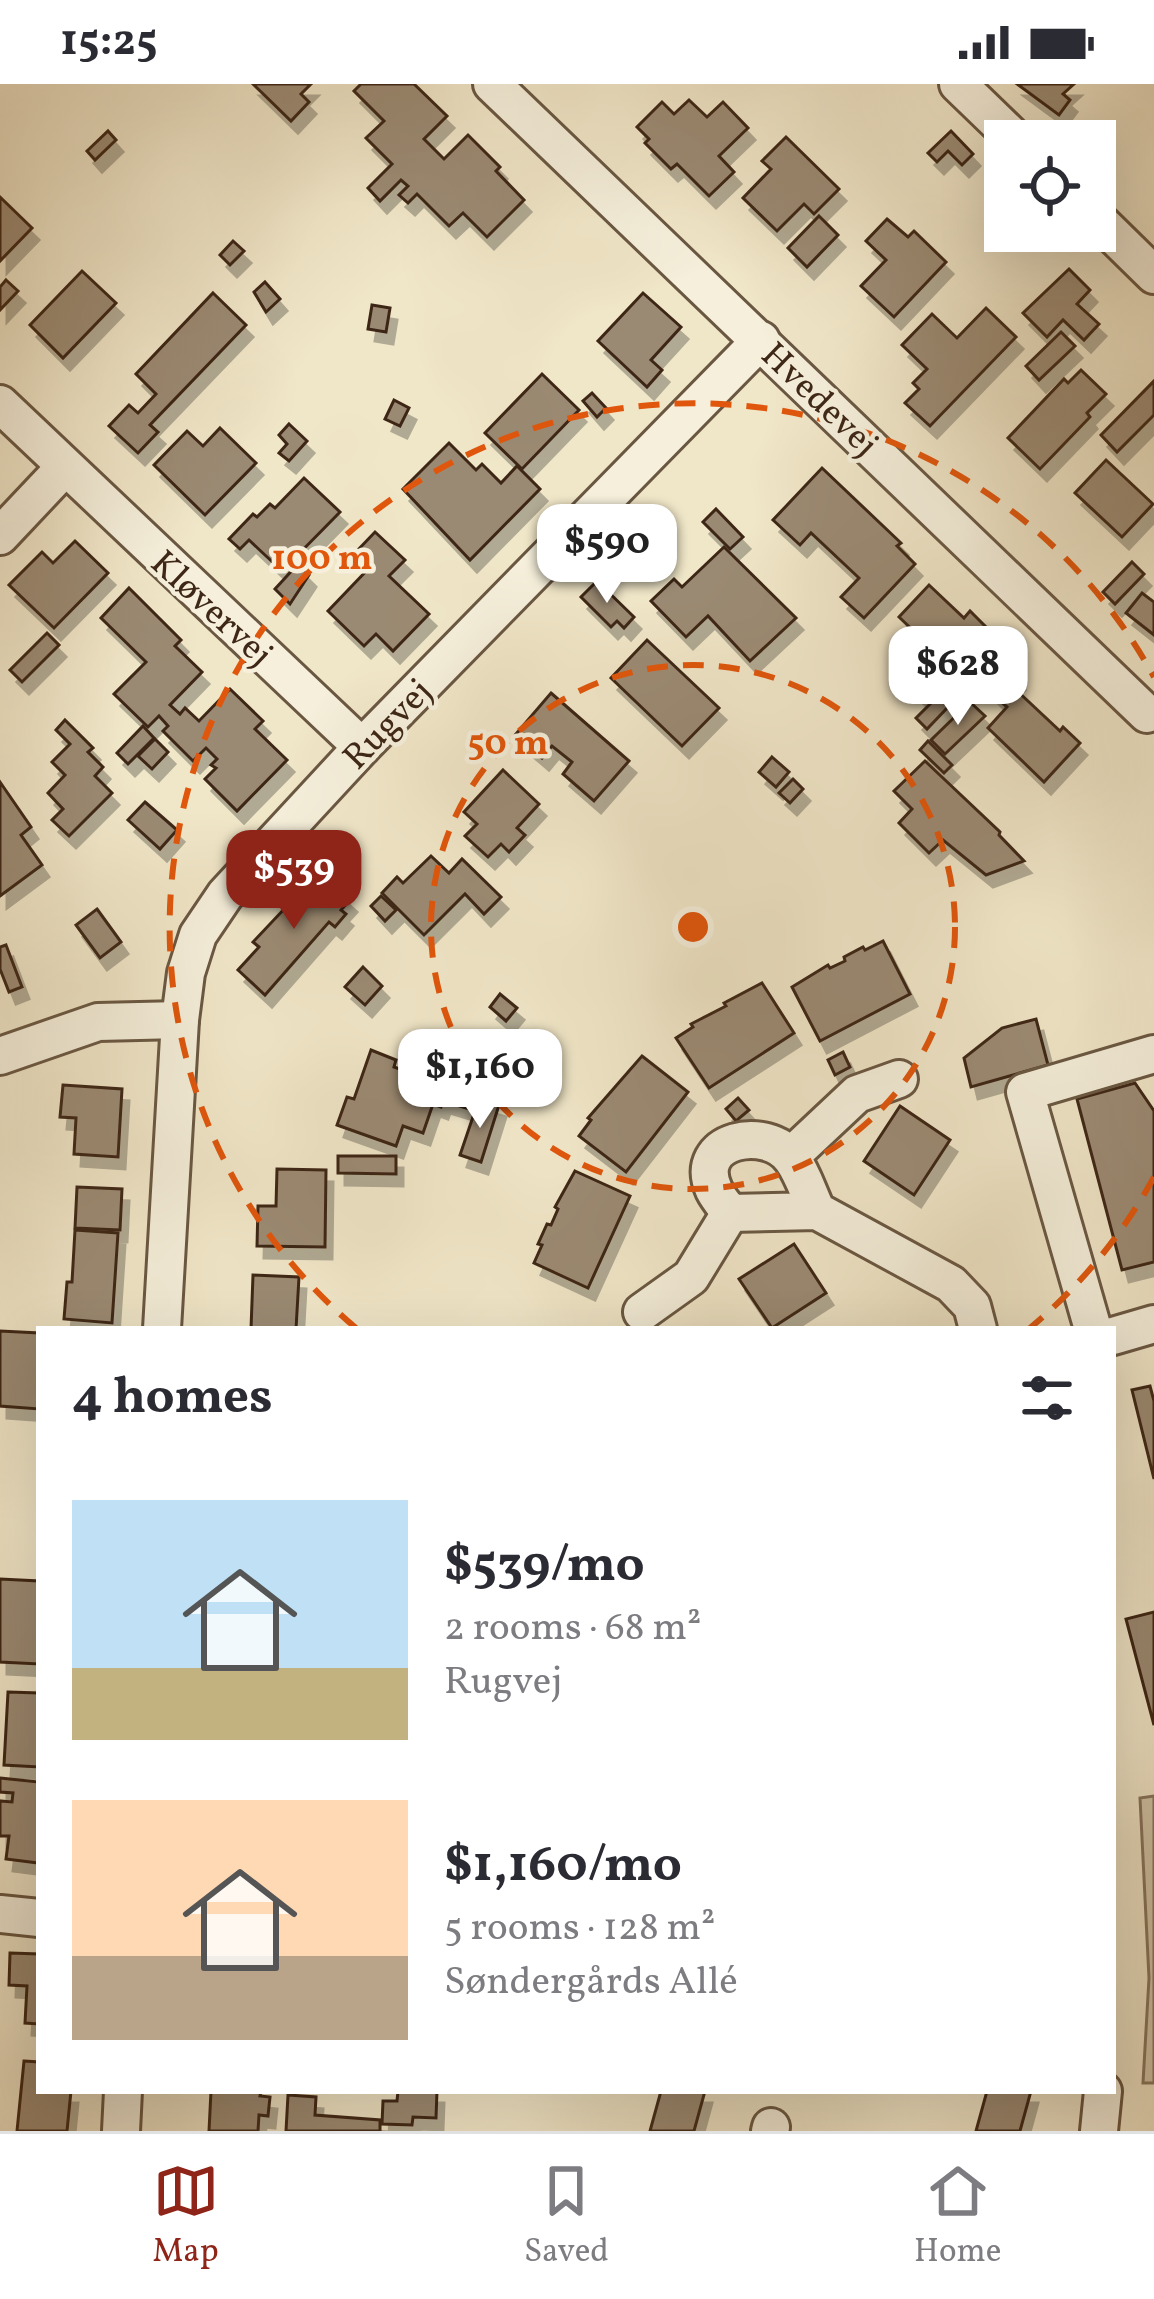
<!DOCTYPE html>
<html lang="en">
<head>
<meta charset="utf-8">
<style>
  :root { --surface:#fff; --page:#f2f2f3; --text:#2b2b33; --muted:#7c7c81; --line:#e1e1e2; --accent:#8f2418 }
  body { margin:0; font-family:Vollkorn,serif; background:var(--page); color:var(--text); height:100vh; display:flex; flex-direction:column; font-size:45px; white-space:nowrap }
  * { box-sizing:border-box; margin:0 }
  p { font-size:39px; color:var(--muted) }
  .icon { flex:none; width:66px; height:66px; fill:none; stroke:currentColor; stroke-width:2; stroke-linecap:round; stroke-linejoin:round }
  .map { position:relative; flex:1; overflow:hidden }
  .details { position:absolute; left:36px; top:1242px; width:1080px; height:768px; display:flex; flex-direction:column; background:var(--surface); border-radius:0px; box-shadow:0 12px 48px #0002 }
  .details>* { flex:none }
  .fabs { position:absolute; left:984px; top:36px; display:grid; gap:24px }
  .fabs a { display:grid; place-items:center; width:132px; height:132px; border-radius:0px; background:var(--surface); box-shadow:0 12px 48px #0002; font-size:60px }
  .price { position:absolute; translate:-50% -102px; padding:0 27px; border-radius:24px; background:#fff; color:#222; font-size:39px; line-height:78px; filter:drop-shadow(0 3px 6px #0008) }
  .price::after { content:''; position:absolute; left:50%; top:72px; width:36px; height:27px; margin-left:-18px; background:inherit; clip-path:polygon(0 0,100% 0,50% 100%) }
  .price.selected { background:var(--accent); color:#fff }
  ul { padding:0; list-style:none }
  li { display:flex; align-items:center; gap:36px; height:300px; padding:0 36px }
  li span { display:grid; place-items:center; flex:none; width:336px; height:240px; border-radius:0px; color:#555 }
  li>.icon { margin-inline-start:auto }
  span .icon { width:144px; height:144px; fill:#fffc; stroke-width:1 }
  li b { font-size:51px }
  h2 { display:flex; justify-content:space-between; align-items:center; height:144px; padding:0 36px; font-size:51px }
  .status { display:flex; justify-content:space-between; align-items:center; height:84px; padding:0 60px; background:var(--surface); direction:ltr }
  .status svg { height:33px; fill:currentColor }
  .menu { display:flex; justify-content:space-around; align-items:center; height:168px; border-top:3px solid var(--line); background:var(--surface); font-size:33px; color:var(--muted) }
  .menu a { display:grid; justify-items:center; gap:6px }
  .menu .selected { color:var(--accent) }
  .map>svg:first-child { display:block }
  .green { fill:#d2c6aa; stroke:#887660; stroke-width:3 }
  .building { fill:#9b8a73; stroke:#3e2716; stroke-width:3; filter:url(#shadow) }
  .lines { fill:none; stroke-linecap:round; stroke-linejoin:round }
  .minor-casing { stroke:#6a5742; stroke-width:42 }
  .minor { stroke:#f5efdb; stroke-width:36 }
  .ring { fill:none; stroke:#e0560c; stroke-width:6; stroke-dasharray:21 15 }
  .labels { text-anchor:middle; stroke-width:9; stroke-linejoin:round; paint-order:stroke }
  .street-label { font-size:36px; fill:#3e2716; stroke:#f5efdb }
  .centre { fill:#e0560c; stroke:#f5efdb; stroke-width:6 }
  .ring-label { font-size:36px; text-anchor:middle; font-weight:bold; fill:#e0560c; stroke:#f5efdb; stroke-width:9; stroke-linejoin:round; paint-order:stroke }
</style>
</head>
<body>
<div class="status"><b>15:25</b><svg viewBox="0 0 49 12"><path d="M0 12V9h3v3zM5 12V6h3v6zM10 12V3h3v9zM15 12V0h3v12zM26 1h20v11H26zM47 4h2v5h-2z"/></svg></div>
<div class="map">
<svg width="1154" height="2047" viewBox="0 0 1154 2047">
  <defs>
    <filter id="shadow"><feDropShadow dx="7" dy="12" stdDeviation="0" flood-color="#0004"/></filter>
  </defs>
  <rect width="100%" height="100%" fill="#f0e6c8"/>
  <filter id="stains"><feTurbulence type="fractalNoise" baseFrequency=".00167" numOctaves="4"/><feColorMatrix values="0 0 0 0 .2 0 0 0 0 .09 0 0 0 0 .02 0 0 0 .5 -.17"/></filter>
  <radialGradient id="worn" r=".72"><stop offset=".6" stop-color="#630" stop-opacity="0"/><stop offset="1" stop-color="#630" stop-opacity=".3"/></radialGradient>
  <polygon class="green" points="1154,1712 1154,1999 1143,1999 1149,1894 1140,1714"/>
  <g class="building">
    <polygon points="253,0 311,0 301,10 309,18 291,37"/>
    <polygon points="361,0 414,0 447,32 424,55 444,75 468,51 500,83 496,87 524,116 487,153 463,129 449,142 417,110 408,119 399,111 408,102 401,96 380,117 368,104 392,80 366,54 384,37 354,7"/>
    <polygon points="1017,0 1074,0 1063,10 1070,16 1059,31"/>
    <polygon points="689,16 707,33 723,18 748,44 719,72 734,88 709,112 677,80 671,85 645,59 649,55 637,43 662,18 674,30"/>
    <polygon points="108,47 116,56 95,76 87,67"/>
    <polygon points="951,47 973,70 962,81 948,67 937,78 928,69"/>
    <polygon points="786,53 839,105 814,130 804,120 777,147 743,114 771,85 762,77"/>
    <polygon points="0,113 32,144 0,177"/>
    <polygon points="819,132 838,151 807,183 788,164"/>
    <polygon points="887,135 908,153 914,147 946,178 894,233 861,202 886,176 866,157"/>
    <polygon points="233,157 244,167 230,181 220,171"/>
    <polygon points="1069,185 1090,206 1077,220 1099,240 1084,256 1063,236 1047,253 1023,229"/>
    <polygon points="82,187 116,219 63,274 30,241"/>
    <polygon points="6,196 18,207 0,226 0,203"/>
    <polygon points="265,198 280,215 266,228 254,208"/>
    <polygon points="213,209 246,241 150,341 158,348 138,369 109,342 129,321 138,329 156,310 136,290"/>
    <polygon points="643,209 681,243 651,276 662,286 647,303 598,257"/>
    <polygon points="372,221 390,224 386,248 368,245"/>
    <polygon points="986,224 1016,253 930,342 905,319 919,305 913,299 927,285 902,261 932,230 957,254"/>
    <polygon points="1061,248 1075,262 1039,296 1026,282"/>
    <polygon points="1081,286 1106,310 1087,329 1090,333 1040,385 1008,354 1064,295 1068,299"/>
    <polygon points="542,290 579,326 522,385 485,349"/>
    <polygon points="1154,297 1154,331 1117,368 1101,351"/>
    <polygon points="592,309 606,324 597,333 583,317"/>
    <polygon points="394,316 409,324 400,342 385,335"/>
    <polygon points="289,340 307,357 289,377 279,369 287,360 279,351"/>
    <polygon points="220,344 256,379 205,431 154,381 187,347 203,362"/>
    <polygon points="449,359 476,386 482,380 501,399 517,382 540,405 470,476 403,405"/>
    <polygon points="1106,376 1153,420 1122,453 1075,409"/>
    <polygon points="822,384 901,459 897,462 915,480 864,534 841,513 859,494 811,449 800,461 773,436"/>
    <polygon points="304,394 340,428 282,487 249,456 240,465 229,455 253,430 257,433 270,420 275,424"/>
    <polygon points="716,425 743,453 730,465 703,438"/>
    <polygon points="375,448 405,476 389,492 429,530 393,567 376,550 364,562 328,527 371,482 356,468"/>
    <polygon points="75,457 108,489 54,544 9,501 42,468 53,479"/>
    <polygon points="724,463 796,534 750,577 708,532 686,553 651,517 674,495 682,503"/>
    <polygon points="1132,478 1144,490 1115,520 1103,508"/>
    <polygon points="298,480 309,491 290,520 275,505"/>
    <polygon points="597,497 634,533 624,544 617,537 611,543 581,513"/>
    <polygon points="929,501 964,534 970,527 990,547 986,551 1002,566 980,589 965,575 956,584 971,599 927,645 916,634 930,620 917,608 946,578 899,533"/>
    <polygon points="129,504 181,556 175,562 202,588 170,621 180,630 185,624 199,637 230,605 263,637 255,645 287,676 237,727 205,695 216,684 211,681 217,675 206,664 193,677 163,647 168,642 159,632 148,643 114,610 146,578 101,534"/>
    <polygon points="1142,509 1154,518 1154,551 1126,529"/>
    <polygon points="47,549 59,561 22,598 10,586"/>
    <polygon points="647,556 719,624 682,662 611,594"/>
    <polygon points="1004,580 1018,594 998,614 984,600"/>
    <polygon points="1013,603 1060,647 1063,643 1080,659 1044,698 988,644 1007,623 1000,617"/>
    <polygon points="551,609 629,677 594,717 563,690 572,678 552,662 542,674 515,651"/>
    <polygon points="970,618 985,632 945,670 931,656"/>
    <polygon points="65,636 93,664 88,668 103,683 95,692 112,709 69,752 52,736 63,725 48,709 65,691 52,678 70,660 56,646"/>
    <polygon points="143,642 154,654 128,680 117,669"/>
    <polygon points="155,655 168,668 152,685 138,672"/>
    <polygon points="928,657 952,681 944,689 920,666"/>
    <polygon points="772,673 789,688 776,703 759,688"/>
    <polygon points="925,677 1000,748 999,751 1024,777 986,791 943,756 929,769 899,739 912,725 894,707"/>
    <polygon points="503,686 539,720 517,744 525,751 509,768 501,760 488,773 465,752 477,740 464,728"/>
    <polygon points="793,695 803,705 790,719 779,709"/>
    <polygon points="0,698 31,743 21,751 42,781 0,812"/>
    <polygon points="145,718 177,746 160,765 128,736"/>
    <polygon points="431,772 449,789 462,775 501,813 484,830 465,810 424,851 382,809 397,793 403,799"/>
    <polygon points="319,788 350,816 341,826 346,830 335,843 329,838 265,911 238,886 259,863 253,858"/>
    <polygon points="381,812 396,826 385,837 371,822"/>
    <polygon points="97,825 121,858 100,874 76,841"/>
    <polygon points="883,857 910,910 820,957 792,903 828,881 830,884 845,877 844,873 863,863 865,866"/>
    <polygon points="6,861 22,903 9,908 0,885 0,863"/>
    <polygon points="363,883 382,902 365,921 345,903"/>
    <polygon points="762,899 794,949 709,1004 676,954 693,943 691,940 726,922 724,919"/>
    <polygon points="500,910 517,924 506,937 490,923"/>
    <polygon points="1036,935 1048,981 971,1003 964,974 1002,944"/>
    <polygon points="371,966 396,976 394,983 474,1011 469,1025 443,1017 441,1023 433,1020 423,1049 403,1042 396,1062 337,1041 347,1013 354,1015"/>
    <polygon points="843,968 850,983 835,991 828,976"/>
    <polygon points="642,972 688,1008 626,1088 579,1052 591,1036 588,1034"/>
    <polygon points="1135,999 1154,1027 1154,1178 1122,1186 1077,1015"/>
    <polygon points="63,1001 122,1005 118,1073 74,1070 76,1034 60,1033"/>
    <polygon points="738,1014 749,1026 736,1037 726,1025"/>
    <polygon points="479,1015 499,1021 481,1078 460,1071"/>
    <polygon points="900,1022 950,1056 914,1111 864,1077"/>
    <polygon points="338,1072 396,1072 396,1090 338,1089"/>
    <polygon points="277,1085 326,1086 325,1163 257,1162 258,1122 276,1122"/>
    <polygon points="575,1087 630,1112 588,1204 534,1179 542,1161 538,1160 547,1140 551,1141 558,1125 555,1123"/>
    <polygon points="77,1103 122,1105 120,1146 75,1144"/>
    <polygon points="75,1146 118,1149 112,1239 64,1235 67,1198 72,1198"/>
    <polygon points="794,1160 826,1209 772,1244 739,1195"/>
    <polygon points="253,1191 299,1193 296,1245 251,1245"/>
    <polygon points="0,1247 39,1249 39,1325 0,1322"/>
    <polygon points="1150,1302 1154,1317 1154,1395 1132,1306"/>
    <polygon points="0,1495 39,1497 39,1580 0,1578"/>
    <polygon points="1154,1528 1154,1641 1126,1535"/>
    <polygon points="8,1608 39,1609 39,1683 4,1681"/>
    <polygon points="0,1694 39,1698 38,1779 6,1775 9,1752 0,1752 0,1717 12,1718 13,1709 0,1708"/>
    <polygon points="10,1869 39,1870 39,1940 25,1939 27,1902 9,1901"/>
    <polygon points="24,1977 39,1978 39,2007 71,2007 67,2047 17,2047"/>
    <polygon points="211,2007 261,2007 260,2012 270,2013 268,2032 259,2031 258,2047 209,2047"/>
    <polygon points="398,2007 437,2007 436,2034 413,2033 412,2041 382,2040 383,2017 397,2017"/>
    <polygon points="661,2007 705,2007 694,2047 650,2047"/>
    <polygon points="987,2007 1031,2007 1020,2047 976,2047"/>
    <polygon points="288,2011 316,2013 315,2031 380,2036 380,2047 286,2047"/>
  </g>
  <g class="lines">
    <g class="minor-casing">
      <g id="minor">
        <polyline points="492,0 1147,630"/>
        <polyline points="958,0 1017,57"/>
        <polyline points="1095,133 1154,191"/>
        <polyline points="0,320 362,663"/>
        <polyline points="0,452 65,383"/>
        <polyline points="0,972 98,938 180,936"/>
        <polyline points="791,1072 857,1010 899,995"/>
        <path d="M 817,1127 C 809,1111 803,1090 792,1075 C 767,1040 691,1055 714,1106 C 718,1114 725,1122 730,1129 L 817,1127 L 951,1200 L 972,1222 L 978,1245"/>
        <polyline points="642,1228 691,1193 730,1129"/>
        <polyline points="162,1245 180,936 186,889 198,851 225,811 362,663 761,256"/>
        <polyline points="1093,1245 1025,1008 1154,970"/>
        <polyline points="1113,1252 1154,1240"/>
        <polyline points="0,1830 39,1834"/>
        <polyline points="121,2047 123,2007"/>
        <polyline points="770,2047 771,2043"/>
        <polyline points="1099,2047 1103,2007"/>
      </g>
    </g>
    <use href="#minor" class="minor"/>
  </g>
  <g class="ring">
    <circle cx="693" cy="843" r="262"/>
    <path d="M1154 1093A524 524 0 0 1 1030 1244M356 1244A524 524 0 1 1 1154 593"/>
  </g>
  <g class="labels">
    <g class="street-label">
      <text transform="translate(821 314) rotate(44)" y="13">Hvedevej</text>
      <text transform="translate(213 523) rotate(43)" y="13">Kløvervej</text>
      <text transform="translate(386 639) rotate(-46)" y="13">Rugvej</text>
    </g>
  </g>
  <circle cx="693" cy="843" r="18" class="centre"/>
  <g class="ring-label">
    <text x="322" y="485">100 m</text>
    <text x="508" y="670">50 m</text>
  </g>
  <rect width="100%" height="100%" filter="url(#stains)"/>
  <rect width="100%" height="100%" fill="url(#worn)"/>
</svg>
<div class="fabs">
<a><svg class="icon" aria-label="locate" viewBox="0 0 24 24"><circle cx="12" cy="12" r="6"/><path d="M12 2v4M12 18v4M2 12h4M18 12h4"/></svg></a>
</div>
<b class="price" style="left:607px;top:522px">$590</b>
<b class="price" style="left:958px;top:644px">$628</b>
<b class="price selected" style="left:294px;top:848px">$539</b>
<b class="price" style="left:480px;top:1047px">$1,160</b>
<section class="details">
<h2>4 homes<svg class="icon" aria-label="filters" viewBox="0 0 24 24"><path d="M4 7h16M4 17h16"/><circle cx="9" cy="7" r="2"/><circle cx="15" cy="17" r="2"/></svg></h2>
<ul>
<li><span style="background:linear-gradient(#bfe0f5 70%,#c2b280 0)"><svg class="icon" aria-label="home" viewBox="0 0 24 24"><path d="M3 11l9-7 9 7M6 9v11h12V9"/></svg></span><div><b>$539/mo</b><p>2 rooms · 68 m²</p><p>Rugvej</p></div></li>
<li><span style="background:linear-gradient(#ffd9b3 65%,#b9a48a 0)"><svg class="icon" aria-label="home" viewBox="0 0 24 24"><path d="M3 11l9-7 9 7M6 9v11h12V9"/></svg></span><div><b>$1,160/mo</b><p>5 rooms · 128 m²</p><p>Søndergårds Allé</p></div></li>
</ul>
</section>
</div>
<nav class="menu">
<a class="selected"><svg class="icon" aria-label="map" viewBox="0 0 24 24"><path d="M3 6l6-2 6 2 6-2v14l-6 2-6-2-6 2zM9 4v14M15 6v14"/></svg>Map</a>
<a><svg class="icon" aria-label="saved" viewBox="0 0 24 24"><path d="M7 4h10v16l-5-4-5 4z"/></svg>Saved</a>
<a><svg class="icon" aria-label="home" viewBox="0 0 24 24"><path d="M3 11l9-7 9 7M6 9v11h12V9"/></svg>Home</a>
</nav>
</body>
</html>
